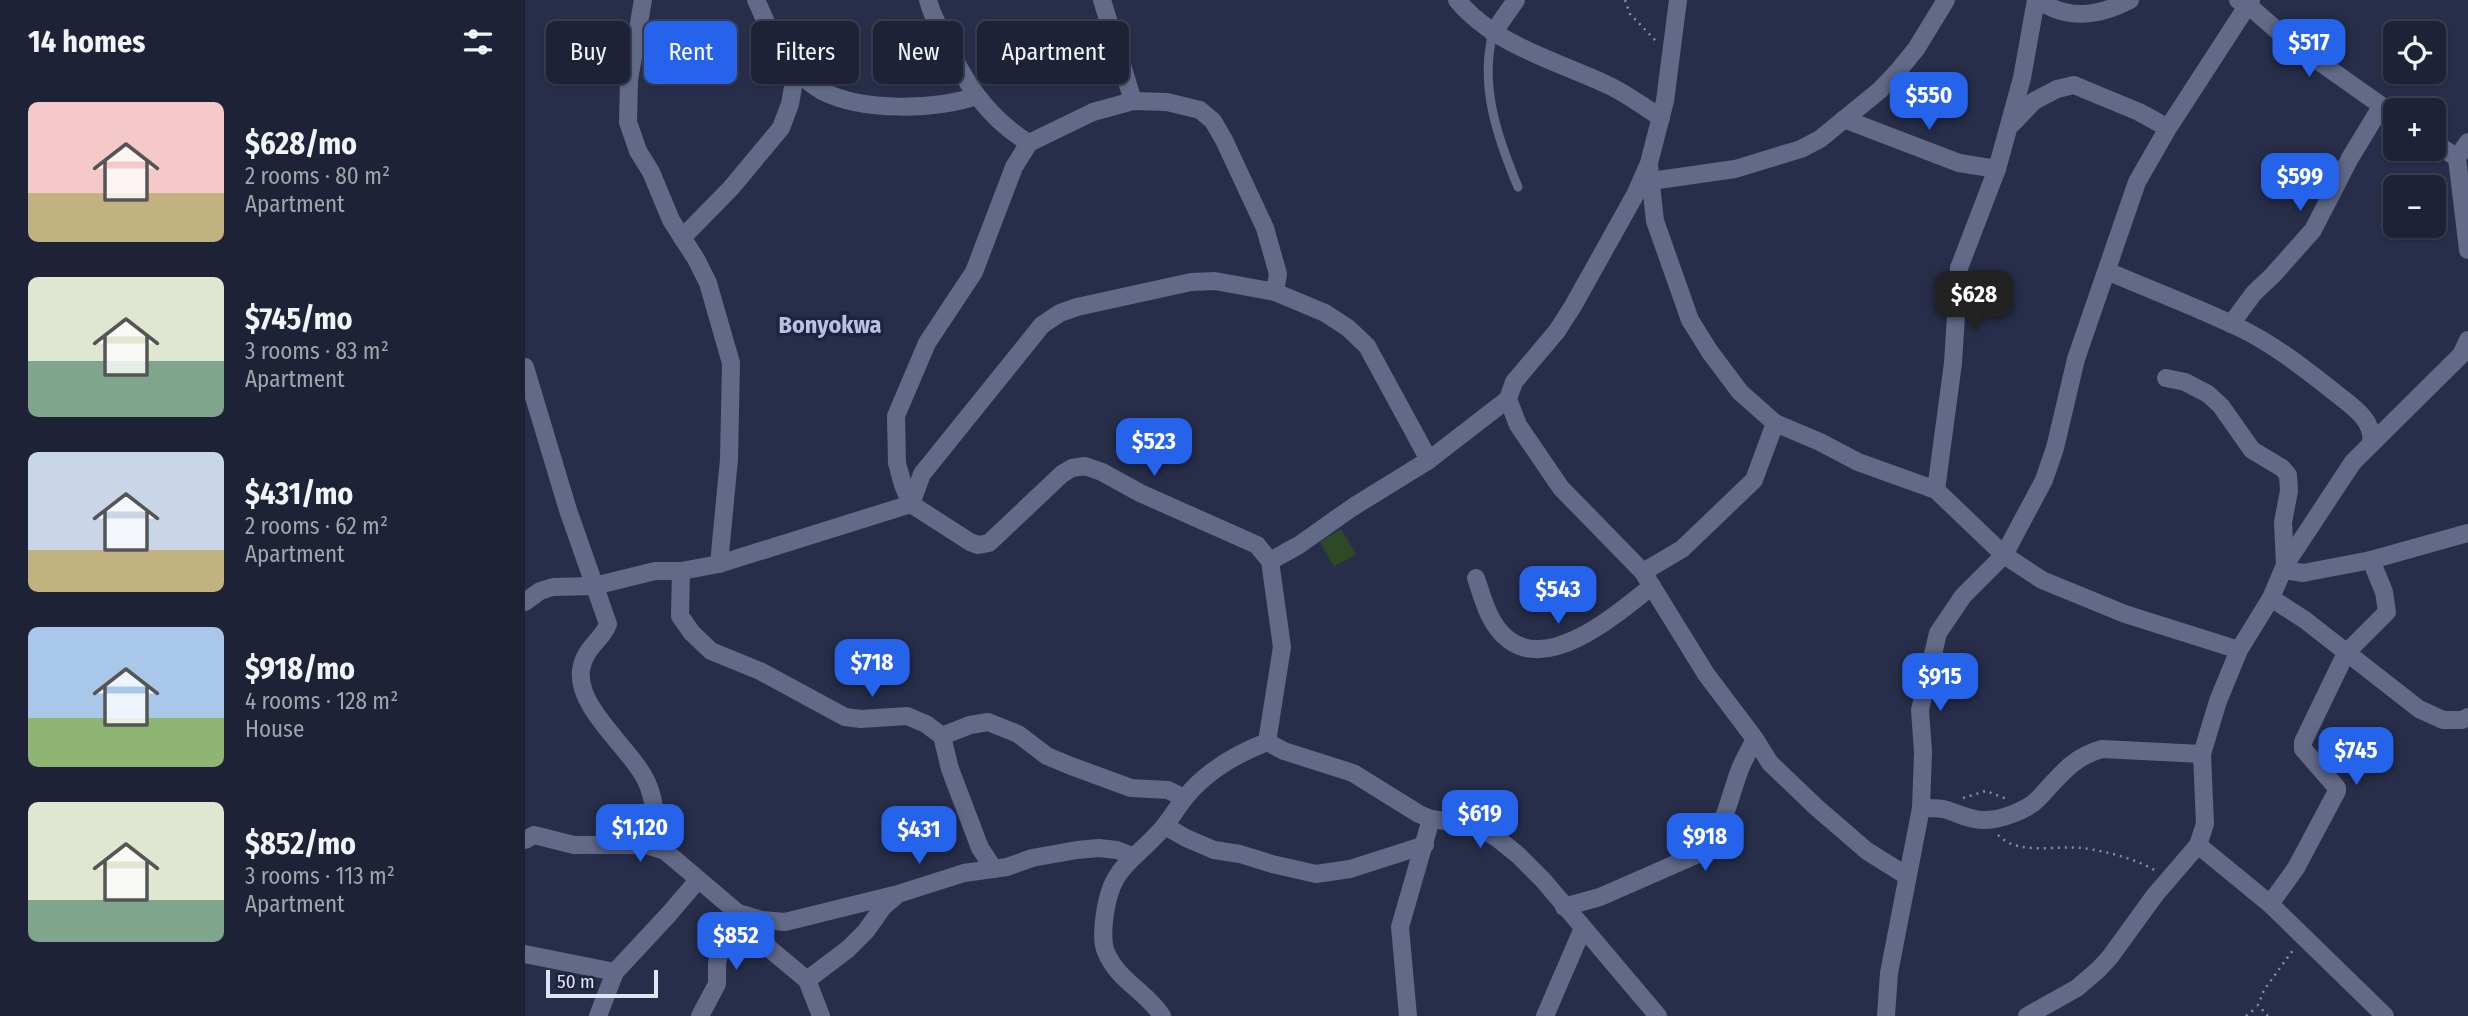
<!DOCTYPE html>
<html lang="en">
<head>
<meta charset="utf-8">
<style>
  :root { --surface:#1e2237; --page:#2b2f42; --text:#f1f3f6; --muted:#a1a4ad; --line:#3c3f52; --accent:#2563eb }
  body { margin:0; font-family:"Fira Sans Condensed",sans-serif; background:var(--page); color:var(--text); height:100vh; display:flex; flex-direction:column; font-size:26px; white-space:nowrap }
  * { box-sizing:border-box; margin:0 }
  p { font-size:23px; color:var(--muted) }
  .icon { flex:none; width:38px; height:38px; fill:none; stroke:currentColor; stroke-width:2; stroke-linecap:round; stroke-linejoin:round }
  .map { position:relative; flex:1; overflow:hidden }
  .drawer { display:flex; flex-direction:column; background:var(--surface); width:525px }
  .drawer>* { flex:none }
  .banner { position:absolute; left:21px; top:21px; width:665px; height:63px; display:flex; gap:14px }
  .tools { position:absolute; left:1858px; top:21px; display:grid; gap:14px }
  .tools a { display:grid; place-items:center; width:63px; height:63px; border-radius:10px; background:var(--surface); box-shadow:0 2px 5px #0004,0 0 0 2px var(--line); font-size:35px }
  .scale { position:absolute; left:21px; bottom:18px; width:112px; box-sizing:border-box; padding-left:7px; border:4px solid #dfe4f5; border-top:0; font-size:19px; line-height:24px; white-space:nowrap; color:#dfe4f5; -webkit-text-stroke:5px #1f243e; paint-order:stroke }
  .price { position:absolute; translate:-50% -60px; padding:0 16px; border-radius:14px; background:var(--accent); color:#fff; font-size:23px; line-height:46px; filter:drop-shadow(0 2px 4px #0008) }
  .price::after { content:''; position:absolute; left:50%; top:42px; width:21px; height:16px; margin-left:-10px; background:inherit; clip-path:polygon(0 0,100% 0,50% 100%) }
  .price.current { background:#222; color:#fff }
  ul { padding:0; list-style:none }
  li { display:flex; align-items:center; gap:21px; height:175px; padding:0 28px }
  li span { display:grid; place-items:center; flex:none; width:196px; height:140px; border-radius:10px; color:#555 }
  li>.icon { margin-inline-start:auto }
  span .icon { width:84px; height:84px; fill:#fffc; stroke-width:1 }
  li b { font-size:30px }
  h2 { display:flex; justify-content:space-between; align-items:center; height:84px; padding:0 28px; font-size:30px }
  .tag { padding:0 24px; border-radius:10px; background:var(--surface); box-shadow:0 2px 5px #0004,0 0 0 2px var(--line); font-size:24px; line-height:63px }
  .tag.current { background:var(--accent); color:#fff }
  main { display:flex; flex:1; min-height:0 }
  .map>svg:first-child { display:block }
  .green { fill:#2d4926 }
  .lines { fill:none; stroke-linecap:round; stroke-linejoin:round }
  .path { stroke:#868ca2; stroke-width:2.5; stroke-dasharray:2 5; stroke-linecap:butt }
  .service { stroke:#626a88; stroke-width:9 }
  .minor { stroke:#626a88; stroke-width:18 }
  .labels { text-anchor:middle; stroke-width:7; stroke-linejoin:round; paint-order:stroke }
  .quarter-label { font-size:24px; font-weight:bold; fill:#b9c2e4; stroke:#1f243e }
</style>
</head>
<body>
<main>
<section class="drawer">
<h2>14 homes<svg class="icon" aria-label="filters" viewBox="0 0 24 24"><path d="M4 7h16M4 17h16"/><circle cx="9" cy="7" r="2"/><circle cx="15" cy="17" r="2"/></svg></h2>
<ul>
<li><span style="background:linear-gradient(#f6c9c9 65%,#c2b280 0)"><svg class="icon" aria-label="home" viewBox="0 0 24 24"><path d="M3 11l9-7 9 7M6 9v11h12V9"/></svg></span><div><b>$628/mo</b><p>2 rooms · 80 m²</p><p>Apartment</p></div></li>
<li><span style="background:linear-gradient(#dfe7d0 60%,#7fa58c 0)"><svg class="icon" aria-label="home" viewBox="0 0 24 24"><path d="M3 11l9-7 9 7M6 9v11h12V9"/></svg></span><div><b>$745/mo</b><p>3 rooms · 83 m²</p><p>Apartment</p></div></li>
<li><span style="background:linear-gradient(#c9d6e8 70%,#c2b280 0)"><svg class="icon" aria-label="home" viewBox="0 0 24 24"><path d="M3 11l9-7 9 7M6 9v11h12V9"/></svg></span><div><b>$431/mo</b><p>2 rooms · 62 m²</p><p>Apartment</p></div></li>
<li><span style="background:linear-gradient(#a9c7e8 65%,#8fb573 0)"><svg class="icon" aria-label="home" viewBox="0 0 24 24"><path d="M3 11l9-7 9 7M6 9v11h12V9"/></svg></span><div><b>$918/mo</b><p>4 rooms · 128 m²</p><p>House</p></div></li>
<li><span style="background:linear-gradient(#dfe7d0 70%,#7fa58c 0)"><svg class="icon" aria-label="home" viewBox="0 0 24 24"><path d="M3 11l9-7 9 7M6 9v11h12V9"/></svg></span><div><b>$852/mo</b><p>3 rooms · 113 m²</p><p>Apartment</p></div></li>
</ul>
</section>
<div class="map">
<svg width="1943" height="1016" viewBox="0 0 1943 1016">
  <rect width="100%" height="100%" fill="#282e49"/>
  <polygon class="green" points="816,529 831,554 809,567 795,542"/>
  <g class="lines">
    <g class="path">
      <polyline points="1100,0 1105,14 1131,41"/>
      <polyline points="1438,798 1461,791 1482,799"/>
      <path d="M 1473,835 C 1493,856 1532,845 1558,848 C 1583,852 1609,858 1631,871"/>
      <polyline points="1721,1016 1732,1007"/>
      <polyline points="1743,1016 1733,1005 1739,990 1768,950"/>
    </g>
    <path class="service" d="M 968,33 C 954,86 973,139 993,187"/>
    <g class="minor">
      <polyline points="118,0 104,80 103,122 113,151 126,172 146,220 171,259 183,283 206,363 204,459 194,564"/>
      <path d="M 231,0 C 240,18 250,49 264,63 C 273,73 285,84 297,91 C 338,112 410,110 452,96"/>
      <path d="M 403,0 C 406,12 412,24 418,35 C 437,79 462,118 504,143"/>
      <polyline points="577,0 608,101"/>
      <path d="M 932,0 C 970,46 1033,61 1085,86 C 1103,95 1120,107 1136,118"/>
      <polyline points="1153,0 1140,101 1124,163 1110,195 1048,306 1032,331 989,382 983,399 993,425 1036,488 1118,572 1181,674 1230,739 1245,763 1291,807 1342,851 1382,876"/>
      <path d="M 1513,0 C 1543,21 1574,16 1605,0"/>
      <polyline points="1713,0 1724,6 1762,39 1871,116"/>
      <polyline points="968,33 991,0"/>
      <polyline points="1319,119 1434,163 1472,169 1497,78 1511,0"/>
      <polyline points="1487,124 1509,101 1532,89 1549,85 1614,112 1643,128"/>
      <polyline points="1909,142 1932,158"/>
      <polyline points="1943,142 1932,158 1943,250"/>
      <polyline points="1124,166 1130,221 1165,320 1185,352 1215,392 1250,423 1295,442 1333,462 1411,490 1479,555 1517,580 1600,614 1714,650"/>
      <polyline points="1126,181 1210,169 1276,149 1295,139 1355,90 1373,71 1391,49 1421,0"/>
      <polyline points="157,238 206,188 256,128 265,104 271,70"/>
      <path d="M 1582,271 C 1626,290 1671,307 1715,328 C 1748,344 1779,368 1808,391 C 1825,405 1850,419 1846,444"/>
      <polyline points="1706,324 1729,293 1748,275 1788,230 1825,158 1856,107"/>
      <path d="M 0,367 L 43,510 L 83,624 C 77,641 60,646 56,670 C 51,710 110,751 123,785 C 131,804 131,828 134,849"/>
      <polyline points="1641,378 1660,382 1683,394 1696,406 1727,450 1757,468 1763,475 1764,491 1758,522 1760,565 1766,571 1778,573 1846,560 1943,533"/>
      <polyline points="1411,490 1428,363 1434,268 1472,169"/>
      <polyline points="386,504 378,485 372,463 371,416 402,343 449,272 489,167 504,143 568,112 608,101 642,102 675,110 688,121 699,140 740,228 753,274 750,292"/>
      <polyline points="386,504 397,474 517,325 535,313 552,307 666,282 690,281 750,292 800,313 823,328 842,346 904,460"/>
      <polyline points="745,561 774,545 828,507 904,460 983,399"/>
      <polyline points="156,571 155,616 167,633 186,651 235,671 320,717 336,719 382,716 401,724 417,736 425,769 455,848 469,869"/>
      <polyline points="1118,572 1157,549 1229,480 1250,423"/>
      <path d="M 951,578 C 958,599 964,625 984,640 C 1027,672 1094,612 1127,586"/>
      <polyline points="1746,598 1780,620 1894,709 1918,720 1937,720 1943,717"/>
      <path d="M 0,602 L 15,591 L 28,587 L 69,586 L 130,571 L 156,571 L 194,564 L 386,504 L 445,542 L 453,545 L 464,543 L 537,474 L 547,468 L 560,466 L 577,472 L 615,493 L 732,545 L 745,561 L 757,647 L 742,742 C 711,754 680,772 659,799 C 651,809 645,820 637,829 C 604,866 585,866 579,921 C 578,931 577,942 581,952 C 593,981 622,992 637,1016"/>
      <polyline points="417,736 445,725 463,722 493,734 522,756 546,766 606,788 643,790 659,798"/>
      <polyline points="742,742 759,751 828,773 894,814 906,819 945,824 956,828 972,838 993,855 1018,880 1133,1016"/>
      <path d="M 1396,808 C 1403,808 1411,808 1418,809 C 1431,812 1446,821 1460,820 C 1476,820 1503,810 1514,798 C 1534,777 1547,757 1577,749 L 1677,754"/>
      <polyline points="640,826 661,838 689,850 715,854 747,864 791,874 825,869 900,845"/>
      <polyline points="0,840 9,835 49,845 121,845 140,851 213,913 246,950 282,980 323,949 341,931 358,907 373,894 439,873 482,867 507,858 552,850 574,848 592,850 607,856"/>
      <polyline points="1673,845 1745,904 1860,1016"/>
      <polyline points="1745,904 1771,868 1812,791 1812,788 1778,749 1778,742 1821,653 1862,612 1859,592 1846,560"/>
      <path d="M 1039,907 L 1075,897 L 1180,851 C 1200,827 1204,798 1215,769 C 1219,759 1225,749 1230,739"/>
      <polyline points="213,913 237,920 260,922 369,895"/>
      <polyline points="0,954 90,972"/>
      <polyline points="282,980 296,1016"/>
      <polyline points="73,1016 90,972 144,914 173,880"/>
      <polyline points="175,1016 192,984 192,964 199,933 213,913"/>
      <polyline points="883,1016 875,927 906,819"/>
      <polyline points="1020,1016 1058,928"/>
      <polyline points="1361,1016 1364,973 1396,808 1398,752 1395,710 1413,633 1438,596 1479,555 1519,480 1530,448 1551,359 1612,182 1643,128 1726,0"/>
      <polyline points="1502,1016 1552,988 1574,969 1585,957 1630,895 1673,845 1680,824 1677,754 1693,701 1714,650 1746,598 1760,565 1828,462 1936,355 1943,340"/>
    </g>
  </g>
  <g class="labels">
    <g class="quarter-label">
      <text x="305" y="333">Bonyokwa</text>
    </g>
  </g>
</svg>
<div class="tools">
<a><svg class="icon" aria-label="locate" viewBox="0 0 24 24"><circle cx="12" cy="12" r="6"/><path d="M12 2v4M12 18v4M2 12h4M18 12h4"/></svg></a>
<a>+</a>
<a>−</a>
</div>
<div class="scale">50 m</div>
<b class="price" style="left:1784px;top:79px">$517</b>
<b class="price" style="left:1404px;top:132px">$550</b>
<b class="price" style="left:1775px;top:213px">$599</b>
<b class="price current" style="left:1449px;top:331px">$628</b>
<b class="price" style="left:629px;top:478px">$523</b>
<b class="price" style="left:1033px;top:626px">$543</b>
<b class="price" style="left:347px;top:699px">$718</b>
<b class="price" style="left:1415px;top:713px">$915</b>
<b class="price" style="left:1831px;top:787px">$745</b>
<b class="price" style="left:955px;top:850px">$619</b>
<b class="price" style="left:115px;top:864px">$1,120</b>
<b class="price" style="left:394px;top:866px">$431</b>
<b class="price" style="left:1180px;top:873px">$918</b>
<b class="price" style="left:211px;top:972px">$852</b>
<div class="banner">
<a class="tag">Buy</a>
<a class="tag current">Rent</a>
<a class="tag">Filters</a>
<a class="tag">New</a>
<a class="tag">Apartment</a>
</div>
</div>
</main>
</body>
</html>
